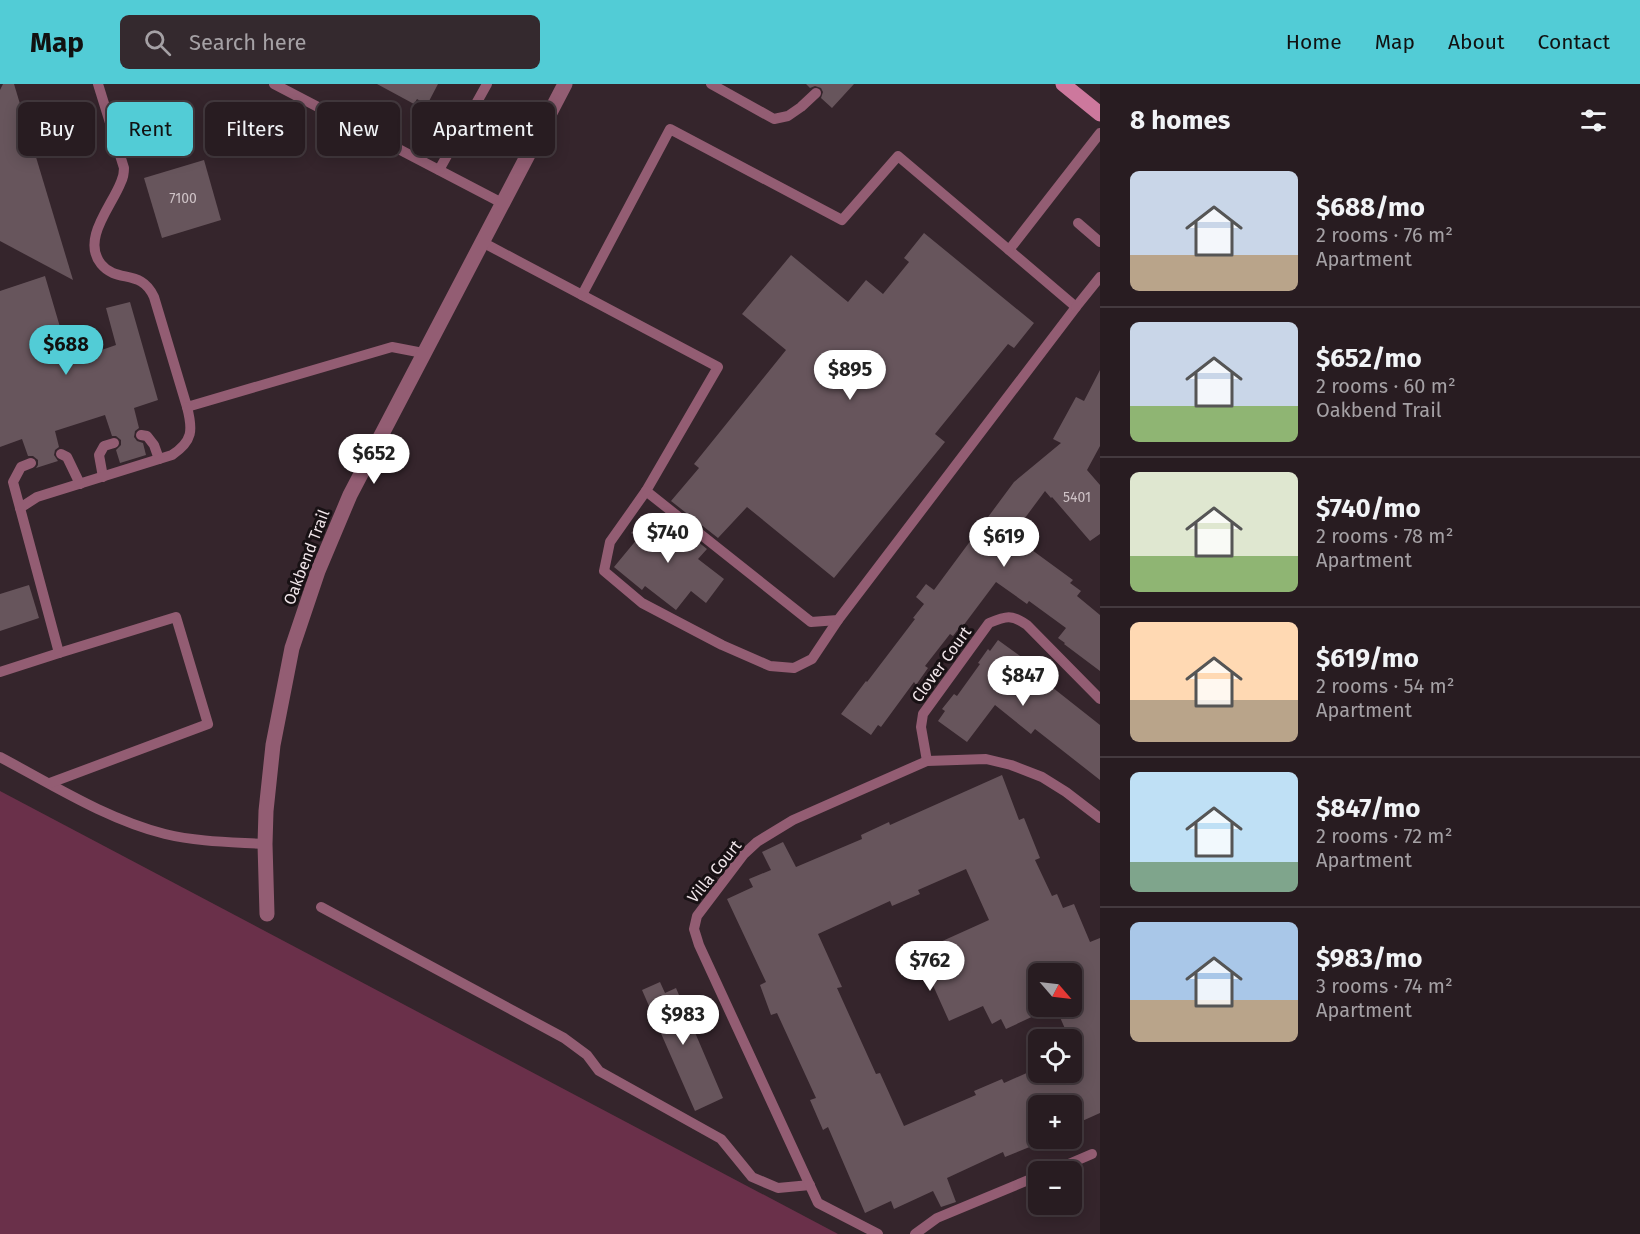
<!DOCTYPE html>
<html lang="en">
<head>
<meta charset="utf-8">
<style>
  :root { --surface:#281c21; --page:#34292e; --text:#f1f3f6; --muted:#a5a1a5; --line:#443a3f; --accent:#52ccd6 }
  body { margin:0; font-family:"Fira Sans",sans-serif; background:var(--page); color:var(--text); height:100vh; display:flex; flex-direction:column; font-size:22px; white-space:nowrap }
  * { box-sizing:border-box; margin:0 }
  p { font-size:20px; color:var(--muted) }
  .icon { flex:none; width:33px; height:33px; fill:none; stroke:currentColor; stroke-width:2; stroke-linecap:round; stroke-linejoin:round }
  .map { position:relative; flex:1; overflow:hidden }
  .details { display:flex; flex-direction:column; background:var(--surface); width:540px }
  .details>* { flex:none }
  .guide { position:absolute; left:18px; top:18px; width:570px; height:54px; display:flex; gap:12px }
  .needle { width:39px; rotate:118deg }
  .controls { position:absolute; left:1028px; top:879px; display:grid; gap:12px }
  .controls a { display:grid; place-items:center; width:54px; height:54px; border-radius:9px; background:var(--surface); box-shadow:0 3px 15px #0003,0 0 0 2px var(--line); font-size:30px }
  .price { position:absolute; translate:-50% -51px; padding:0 14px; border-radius:21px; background:#fff; color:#222; font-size:20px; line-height:39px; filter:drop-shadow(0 2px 3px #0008) }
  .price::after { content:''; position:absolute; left:50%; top:36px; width:18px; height:14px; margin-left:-9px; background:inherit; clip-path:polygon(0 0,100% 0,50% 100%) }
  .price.active { background:var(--accent); color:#111 }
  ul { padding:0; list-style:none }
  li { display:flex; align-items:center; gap:18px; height:150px; padding:0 30px }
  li+li { border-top:2px solid var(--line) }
  li span { display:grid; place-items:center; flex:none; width:168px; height:120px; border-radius:9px; color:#555 }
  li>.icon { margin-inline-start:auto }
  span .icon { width:72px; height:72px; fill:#fffc; stroke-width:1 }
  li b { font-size:26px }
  h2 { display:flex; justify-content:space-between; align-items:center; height:72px; padding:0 30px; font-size:26px }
  .pill { padding:0 21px; border-radius:9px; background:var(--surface); box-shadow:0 3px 15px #0003,0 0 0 2px var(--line); font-size:21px; line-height:54px }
  .pill.active { background:var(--accent); color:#111 }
  header { display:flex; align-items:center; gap:36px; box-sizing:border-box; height:84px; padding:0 30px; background:var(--accent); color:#111 }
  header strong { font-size:28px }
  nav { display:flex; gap:33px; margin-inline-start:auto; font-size:21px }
  .search { width:420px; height:54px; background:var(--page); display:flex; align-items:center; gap:15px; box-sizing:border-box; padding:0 21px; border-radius:9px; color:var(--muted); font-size:22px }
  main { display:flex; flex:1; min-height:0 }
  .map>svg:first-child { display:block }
  .green { fill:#6a304a }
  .building { fill:#67555c; fill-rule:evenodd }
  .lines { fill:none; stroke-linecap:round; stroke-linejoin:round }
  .service { stroke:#935d73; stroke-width:10 }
  .tertiary { stroke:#935d73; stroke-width:15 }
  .secondary { stroke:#cd789d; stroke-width:15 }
  .labels { text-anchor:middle; stroke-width:6; stroke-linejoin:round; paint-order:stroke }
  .number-label { font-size:14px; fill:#cec2c6 }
  .street-label { font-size:16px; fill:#f1e6ea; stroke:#181114 }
</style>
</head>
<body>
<header>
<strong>Map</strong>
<div class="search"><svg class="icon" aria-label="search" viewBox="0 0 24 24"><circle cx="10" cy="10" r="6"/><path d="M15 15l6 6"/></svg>Search here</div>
<nav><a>Home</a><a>Map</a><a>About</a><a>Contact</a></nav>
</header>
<main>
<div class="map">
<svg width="1100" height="1150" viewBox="0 0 1100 1150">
  <rect width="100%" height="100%" fill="#35252c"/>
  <polygon class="green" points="0,707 838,1150 0,1150"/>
  <g class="building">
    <polygon points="3,0 14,0 73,196 0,157 0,6"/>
    <polygon points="377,0 438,0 427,21 417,15 414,20"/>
    <polygon points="806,0 854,0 832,24 821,14 823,8 821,4 815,2 810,4"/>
    <polygon points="204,76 221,136 162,154 144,94"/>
    <polygon points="924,149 1034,239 1014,264 1008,260 935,350 945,358 834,494 747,423 718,454 671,417 699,384 694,380 786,266 742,230 791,171 848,218 866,196 883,210 909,178 904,174"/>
    <polygon points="45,192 70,277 116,261 106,224 130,218 158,316 134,324 139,344 135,347 134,353 137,357 143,359 146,371 120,379 116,366 121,361 121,356 116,352 112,352 105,331 55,347 59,363 55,366 54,371 58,377 36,384 38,381 38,376 33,372 28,372 22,355 0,363 0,207"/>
    <polygon points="1100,286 1100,362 1087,386 1100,401 1100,450 1090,457 1052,413 1051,414 1045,407 1019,442 1028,449 1021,458 1073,496 1070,499 1081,507 1077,512 1100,531 1100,587 1064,560 1065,559 1058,554 1066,544 1029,517 1027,520 996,498 960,546 959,544 953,552 950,550 925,582 928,584 916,601 914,598 881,643 878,641 871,651 841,630 866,597 867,598 915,535 913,534 924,520 916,513 926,500 934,506 1014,398 1061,359 1053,355 1076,313 1084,317"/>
    <polygon points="663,430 707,465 698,475 724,495 706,519 691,507 676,526 645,502 642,506 614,483 638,454 631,449 641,438 652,444"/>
    <polygon points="29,501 39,534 0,547 0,510"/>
    <polygon points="998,556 1027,577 1024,581 1100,641 1100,696 1035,645 1031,650 995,621 967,658 938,637 945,627 942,625 954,610 957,612 980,580 978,579 988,565 990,567"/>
    <path d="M 1002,691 L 1019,736 L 1024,734 L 1040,774 L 1035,776 L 1052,812 L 1057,810 L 1063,824 L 1074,820 L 1090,858 L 1100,854 L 1100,1029 L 1071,1042 L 1071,1022 L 1038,1022 L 1038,1056 L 1031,1059 L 1032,1062 L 1005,1073 L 1003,1068 L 947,1094 L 956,1118 L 941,1123 L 933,1107 L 894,1125 L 891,1117 L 865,1129 L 828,1043 L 823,1046 L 810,1016 L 816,1014 L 777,929 L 771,931 L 760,901 L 766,898 L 727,815 L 753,803 L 749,795 L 771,786 L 762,768 L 783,758 L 796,783 L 862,755 L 861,751 L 889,738 L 890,741 ZM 966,785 L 989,836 L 918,868 L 949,937 L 983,922 L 992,940 L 1001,935 L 1006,945 L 1038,930 L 1038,883 L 1041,890 L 1071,890 L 1071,922 L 1055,922 L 1070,956 L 1071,956 L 1075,967 L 1071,969 L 1071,988 L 1038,988 L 1038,984 L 1004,999 L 1002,995 L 974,1007 L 976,1011 L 904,1042 L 880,989 L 876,990 L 837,904 L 842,903 L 818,850 L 890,817 L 892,822 L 920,810 L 918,806 Z"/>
    <polygon points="660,898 665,909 676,904 723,1014 695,1027 642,906"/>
  </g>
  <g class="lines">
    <g class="service">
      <path d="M 98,0 L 124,84 C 124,89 123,94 121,98 C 112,122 81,155 101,180 C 117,200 141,184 154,213 L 187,323 L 392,263 L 423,269"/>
      <polyline points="274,0 502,119"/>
      <polyline points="711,0 774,35 788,32 801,23 816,9"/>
      <polyline points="439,86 487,0"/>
      <polyline points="1078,139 1100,158"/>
      <polyline points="482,158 718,283 646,407 811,538 838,536 1076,223 1009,166 1100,49"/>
      <polyline points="582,211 670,45 842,136 898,72 1009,166"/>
      <polyline points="1076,223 1100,193"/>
      <polyline points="141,351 147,352 154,361 159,375"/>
      <polyline points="61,370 67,373 80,400"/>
      <polyline points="103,393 99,371 104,362 114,359"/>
      <polyline points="646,407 610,458 604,487 642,519 722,561 770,582 794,584 812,575 838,536"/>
      <polyline points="20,424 13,398 21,383 31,379"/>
      <path d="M 0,588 L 59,569 L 20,424 L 37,413 L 172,371 C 193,357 193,346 187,323"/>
      <path d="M 0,673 C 53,701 106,735 165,750 C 198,758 232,758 265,760"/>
      <path d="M 927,677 L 921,643 L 923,630 L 989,539 C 1006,532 1012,530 1027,541 L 1100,615"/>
      <polyline points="50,699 208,640 176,533 59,569"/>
      <polyline points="321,823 564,954 587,971 599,987 721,1055 752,1093 778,1104 810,1101"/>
      <polyline points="1050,1088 1092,1070"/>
      <polyline points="878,1150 818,1119 699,861 694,845 697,832 744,770 757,758 793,736 927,677 986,675 1011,681 1042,693 1066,708 1100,734"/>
      <polyline points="915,1150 937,1134 1038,1092"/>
    </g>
    <polyline class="tertiary" points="267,830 265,760 266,727 273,661 292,564 318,487 350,411 565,0"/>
    <polyline class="secondary" points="1063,0 1100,30"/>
  </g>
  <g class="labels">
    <g class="number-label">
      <text x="183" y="119">7100</text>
      <text x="1077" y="418">5401</text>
    </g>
    <g class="street-label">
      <text transform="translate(306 473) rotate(-69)" y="6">Oakbend Trail</text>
      <text transform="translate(941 580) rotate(-54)" y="6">Clover Court</text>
      <text transform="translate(714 787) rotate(-51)" y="6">Villa Court</text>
    </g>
  </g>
</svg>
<div class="controls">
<a><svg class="needle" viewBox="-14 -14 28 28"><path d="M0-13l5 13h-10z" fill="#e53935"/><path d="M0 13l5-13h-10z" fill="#a5a1a5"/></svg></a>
<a><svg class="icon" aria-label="locate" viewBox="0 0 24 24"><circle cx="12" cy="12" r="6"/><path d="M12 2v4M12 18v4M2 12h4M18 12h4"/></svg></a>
<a>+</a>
<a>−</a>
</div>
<b class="price active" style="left:66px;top:292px">$688</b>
<b class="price" style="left:850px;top:317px">$895</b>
<b class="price" style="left:374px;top:401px">$652</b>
<b class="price" style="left:668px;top:480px">$740</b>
<b class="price" style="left:1004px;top:484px">$619</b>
<b class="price" style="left:1023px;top:623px">$847</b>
<b class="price" style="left:930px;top:908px">$762</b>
<b class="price" style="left:683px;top:962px">$983</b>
<div class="guide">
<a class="pill">Buy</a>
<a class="pill active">Rent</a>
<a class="pill">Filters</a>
<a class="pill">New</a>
<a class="pill">Apartment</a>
</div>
</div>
<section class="details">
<h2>8 homes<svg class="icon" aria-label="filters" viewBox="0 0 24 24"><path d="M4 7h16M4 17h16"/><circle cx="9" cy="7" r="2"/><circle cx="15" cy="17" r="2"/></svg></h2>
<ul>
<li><span style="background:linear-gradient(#c9d6e8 70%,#b9a48a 0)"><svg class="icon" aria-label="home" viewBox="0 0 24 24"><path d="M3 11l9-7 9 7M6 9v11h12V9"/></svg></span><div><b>$688/mo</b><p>2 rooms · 76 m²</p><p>Apartment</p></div></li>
<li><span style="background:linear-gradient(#c9d6e8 70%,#8fb573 0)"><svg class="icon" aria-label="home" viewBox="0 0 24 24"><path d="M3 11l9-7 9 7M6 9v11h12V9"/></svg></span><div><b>$652/mo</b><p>2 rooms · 60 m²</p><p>Oakbend Trail</p></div></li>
<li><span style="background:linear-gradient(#dfe7d0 70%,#8fb573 0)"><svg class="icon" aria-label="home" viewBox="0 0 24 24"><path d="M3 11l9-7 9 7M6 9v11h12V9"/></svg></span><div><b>$740/mo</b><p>2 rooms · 78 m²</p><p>Apartment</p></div></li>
<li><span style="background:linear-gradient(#ffd9b3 65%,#b9a48a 0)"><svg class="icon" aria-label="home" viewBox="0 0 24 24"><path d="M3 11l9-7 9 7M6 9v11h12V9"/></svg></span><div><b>$619/mo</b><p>2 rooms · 54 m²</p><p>Apartment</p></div></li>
<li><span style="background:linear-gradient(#bfe0f5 75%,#7fa58c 0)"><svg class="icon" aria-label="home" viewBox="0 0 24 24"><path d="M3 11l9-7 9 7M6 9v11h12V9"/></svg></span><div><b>$847/mo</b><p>2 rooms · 72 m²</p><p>Apartment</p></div></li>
<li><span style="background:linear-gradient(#a9c7e8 65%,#b9a48a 0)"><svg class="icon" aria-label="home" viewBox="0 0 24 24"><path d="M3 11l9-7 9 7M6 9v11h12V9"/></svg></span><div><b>$983/mo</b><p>3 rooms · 74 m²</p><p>Apartment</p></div></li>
</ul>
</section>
</main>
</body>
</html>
